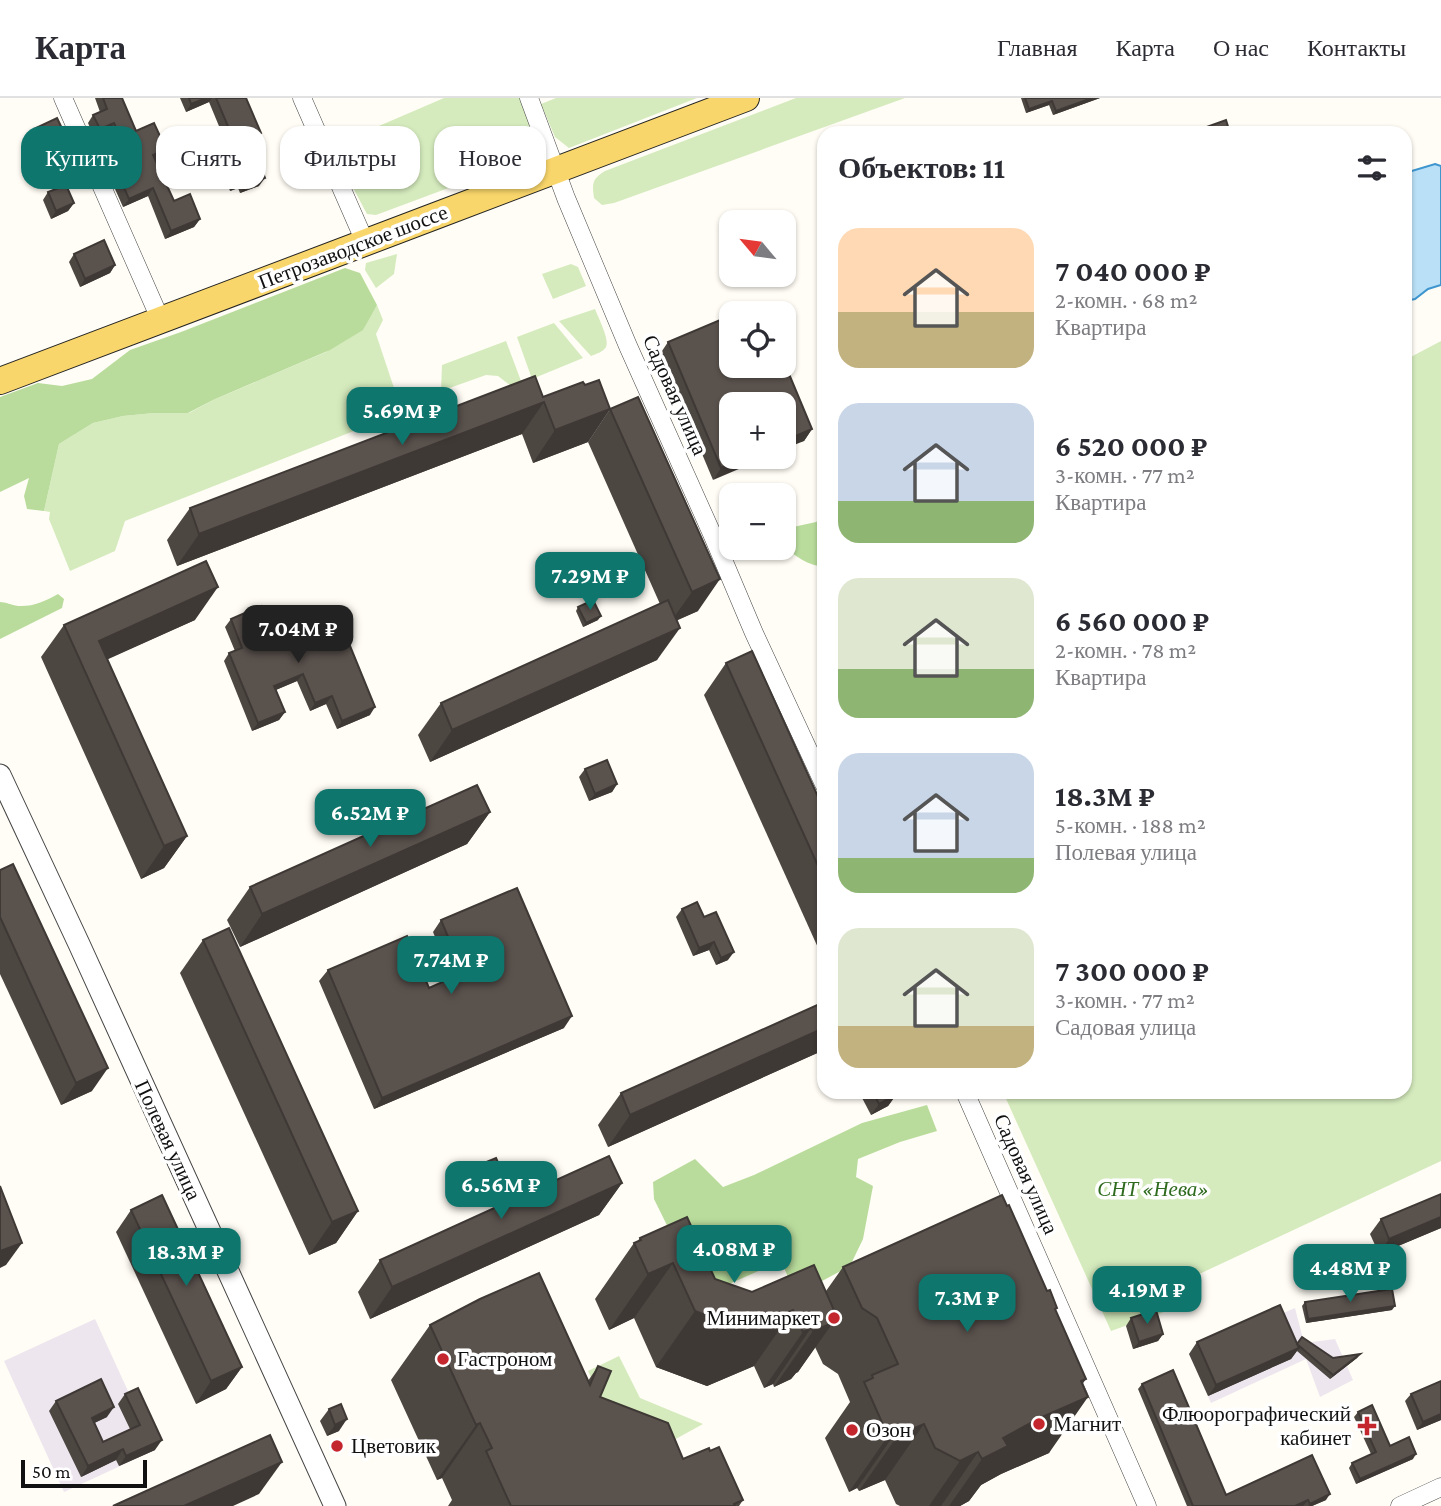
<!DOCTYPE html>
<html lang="ru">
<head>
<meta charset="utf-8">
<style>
  :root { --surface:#fff; --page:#f2f2f3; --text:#2b2b33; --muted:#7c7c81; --line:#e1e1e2; --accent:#0f766e }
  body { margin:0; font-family:"Crimson Pro",serif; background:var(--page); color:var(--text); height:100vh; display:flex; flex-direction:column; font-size:26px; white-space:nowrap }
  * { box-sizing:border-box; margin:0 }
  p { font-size:23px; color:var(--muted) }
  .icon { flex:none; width:38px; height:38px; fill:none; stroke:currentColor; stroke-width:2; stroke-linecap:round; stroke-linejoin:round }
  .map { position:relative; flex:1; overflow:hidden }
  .drawer { position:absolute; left:817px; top:28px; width:595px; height:973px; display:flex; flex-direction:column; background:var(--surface); border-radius:21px; box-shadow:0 2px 5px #0004 }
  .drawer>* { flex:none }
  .banner { position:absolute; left:21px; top:28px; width:665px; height:63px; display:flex; gap:14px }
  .needle { width:46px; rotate:299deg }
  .buttons { position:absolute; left:719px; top:112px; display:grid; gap:14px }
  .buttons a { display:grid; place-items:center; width:77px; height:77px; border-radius:14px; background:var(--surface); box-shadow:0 2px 5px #0004; font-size:35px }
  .scale { position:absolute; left:21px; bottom:18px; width:126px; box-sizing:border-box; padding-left:7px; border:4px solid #111; border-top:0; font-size:19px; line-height:24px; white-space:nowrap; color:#111; -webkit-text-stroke:5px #fff; paint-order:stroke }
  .price { position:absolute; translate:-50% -60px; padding:0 16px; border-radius:14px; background:var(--accent); color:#fff; font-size:23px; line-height:46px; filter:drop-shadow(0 2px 4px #0008) }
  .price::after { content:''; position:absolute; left:50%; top:42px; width:21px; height:16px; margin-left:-10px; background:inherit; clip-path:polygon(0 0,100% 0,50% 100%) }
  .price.current { background:#222; color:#fff }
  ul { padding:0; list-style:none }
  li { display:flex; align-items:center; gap:21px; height:175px; padding:0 21px }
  li span { display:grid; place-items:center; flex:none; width:196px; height:140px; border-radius:21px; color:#555 }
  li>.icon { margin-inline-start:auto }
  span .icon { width:84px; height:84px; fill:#fffc; stroke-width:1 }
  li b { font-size:30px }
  h2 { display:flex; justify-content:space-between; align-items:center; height:84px; padding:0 21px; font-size:30px }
  .tag { padding:0 24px; border-radius:21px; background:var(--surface); box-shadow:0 2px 5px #0004; font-size:24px; line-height:63px }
  .tag.current { background:var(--accent); color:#fff }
  header { display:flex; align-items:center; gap:42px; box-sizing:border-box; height:98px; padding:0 35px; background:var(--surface); border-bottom:2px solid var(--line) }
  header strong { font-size:33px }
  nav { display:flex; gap:38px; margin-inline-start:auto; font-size:24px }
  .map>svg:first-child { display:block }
  .industrial { fill:#eee6ef }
  .green { fill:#d5ebbd }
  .forest { fill:#b9dc9c }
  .water { fill:#b9e0f7; stroke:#3f96cf; stroke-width:2 }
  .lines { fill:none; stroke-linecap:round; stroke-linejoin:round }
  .minor-casing { stroke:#444; stroke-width:19 }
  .tertiary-casing { stroke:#444; stroke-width:23 }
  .primary-casing { stroke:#222; stroke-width:28 }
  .minor { stroke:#fff; stroke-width:18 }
  .tertiary { stroke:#fff; stroke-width:21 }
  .primary { stroke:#f9d66b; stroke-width:26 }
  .wall { fill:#4d4742 }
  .shaded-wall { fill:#3f3936 }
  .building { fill:#5a524d; stroke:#3f3936; stroke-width:2 }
  .poi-dot { fill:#c4262e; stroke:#fff; stroke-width:2.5 }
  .labels { text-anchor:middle; stroke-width:7; stroke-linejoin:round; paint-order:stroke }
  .street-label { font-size:21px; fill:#111; stroke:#fff }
  .park-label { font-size:21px; font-style:italic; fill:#2f6b1f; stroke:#fff }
  .poi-label { font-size:21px; fill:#111; stroke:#fff; text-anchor:start }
</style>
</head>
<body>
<header>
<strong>Карта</strong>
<nav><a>Главная</a><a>Карта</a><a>О нас</a><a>Контакты</a></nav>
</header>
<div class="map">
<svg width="1441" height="1408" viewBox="0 0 1441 1408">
  <rect width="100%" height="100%" fill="#fffdf5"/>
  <g class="industrial">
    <polygon points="1295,1210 1304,1245 1335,1241 1353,1282 1320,1299 1306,1261 1211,1305 1189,1256"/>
    <polygon points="95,1221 155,1352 64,1394 4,1263"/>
  </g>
  <g class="green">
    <polygon points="444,0 520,0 536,40 536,53 529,60 376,117 367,116 351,86 337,46"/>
    <polygon points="556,0 697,0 569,50 555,39 541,6"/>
    <path d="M 796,0 L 905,0 L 614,105 L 602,107 L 594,100 C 592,85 592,81 605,73 Z"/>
    <polygon points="397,156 394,176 376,190 365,172 366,165"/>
    <polygon points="571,166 578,169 586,188 553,201 542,176"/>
    <polygon points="377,207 383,222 376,236 402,314 125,423 115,453 70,473 49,421 50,414 44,413 59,346 93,325 123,318 154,315 189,315 213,302 326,254 372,215"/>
    <path d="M 595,211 C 598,219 610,242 606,249 C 603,254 596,256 591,258 L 559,223 Z"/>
    <polygon points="554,225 583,260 532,281 517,239"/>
    <polygon points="506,243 521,283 511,288 498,278 486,277 441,293 442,267"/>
    <polygon points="1441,243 1441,1063 1165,1192 1172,1211 1111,1233 1003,994 1405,994 1405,262"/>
    <polygon points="619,1258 640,1300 703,1326 672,1343 608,1315 588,1273"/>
  </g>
  <g class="forest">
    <polygon points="345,170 360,175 377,207 363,232 330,252 213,302 188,315 154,315 123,318 93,325 59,346 44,413 27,411 24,398 29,380 0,394 0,299 38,285 62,288 92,281 130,252 181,234"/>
    <path d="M 824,420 L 824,469 C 808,467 796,459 784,448 L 784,431 L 816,424 Z"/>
    <path d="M 58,496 L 64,501 L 62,510 L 0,541 L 0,504 C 6,504 11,507 18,508 C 33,509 45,503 58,496 Z"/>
    <polygon points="927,1007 937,1033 900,1044 858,1061 856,1079 873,1088 863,1141 850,1168 796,1197 781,1163 702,1198 654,1101 653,1084 695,1061 723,1089 754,1077 862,1025"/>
  </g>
  <polygon class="water" points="1435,66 1441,68 1441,187 1428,191 1415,201 1405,203 1405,75"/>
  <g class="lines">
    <g class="minor-casing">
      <g id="minor">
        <polyline points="63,0 161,223"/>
        <polyline points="302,0 365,144"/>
        <polyline points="529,0 566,100 628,248 713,438 754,535 824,686"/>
        <polyline points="965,994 1147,1408"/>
        <polyline points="1400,1408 1441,1389"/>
      </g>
    </g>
    <g class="tertiary-casing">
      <polyline id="tertiary" points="0,677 79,846 335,1408"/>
    </g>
    <g class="primary-casing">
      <path id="primary" d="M 0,283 C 249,191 497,93 746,0"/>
    </g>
    <use href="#minor" class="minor"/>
    <use href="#tertiary" class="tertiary"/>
    <use href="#primary" class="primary"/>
  </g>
  <g class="wall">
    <polygon points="95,0 122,0 136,33 160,59 155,61 174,103 200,121 194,129 165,141 148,98 123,109 115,91 121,83 130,78 109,32 94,39 88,25 93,17 100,14"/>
    <polygon points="180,0 246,0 261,35 255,42 251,44 259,88 240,95 238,90 230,93 222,72 228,64 233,62 209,4 186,14"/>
    <polygon points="1021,0 1100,0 1053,17 1049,7 1026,15"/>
    <polygon points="36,30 66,57 45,67 31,38"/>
    <polygon points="48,94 74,105 68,113 51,121 43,102"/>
    <polygon points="74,156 115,167 110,175 80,189 69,164"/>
    <polygon points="824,189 824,215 818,198"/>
    <polygon points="824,236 824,250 821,241"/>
    <polygon points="668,244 812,331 804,343 732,359 713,382 660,256"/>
    <polygon points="585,287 610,311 588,344 533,365 522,336 177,468 167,442 190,410 543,299"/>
    <polygon points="638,299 698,513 677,522 657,562 430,664 418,637 441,605 660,506 588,344 610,311"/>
    <polygon points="578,509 598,522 583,529 576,513"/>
    <polygon points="231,521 276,545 306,532 309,528 370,617 337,631 326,606 310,613 297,583 276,592 285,614 279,622 252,633 224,563 229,555 235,553 225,529"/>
    <polygon points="195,522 107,561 187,738 164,770 141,781 41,559 64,527"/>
    <polygon points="726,565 824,712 824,863 704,597"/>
    <polygon points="585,671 617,686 612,694 589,703 579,679"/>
    <polygon points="490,714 467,746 240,849 227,822 250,789"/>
    <polygon points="0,772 92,993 61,1007 0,876"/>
    <polygon points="682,811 704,819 728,862 716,867 709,852 693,858 676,819"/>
    <polygon points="441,822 564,930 374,1011 319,883 328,872 429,890 452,880 433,834"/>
    <polygon points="203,842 358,1113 336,1145 309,1157 180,875"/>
    <polygon points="824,904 824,952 608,1049 598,1027 621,995"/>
    <polygon points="861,994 895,994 896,997 888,1008 871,1017 860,996"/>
    <polygon points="479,1067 503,1076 500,1079 483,1087 476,1071"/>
    <polygon points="622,1085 599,1117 370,1221 358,1194 380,1162"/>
    <polygon points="1441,1096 1441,1130 1379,1156 1370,1136 1381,1121"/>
    <polygon points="131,1112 242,1269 226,1291 196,1306 116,1134"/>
    <polygon points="640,1140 715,1181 752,1194 826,1193 843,1169 1047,1193 1057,1210 1055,1212 1082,1286 1049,1355 1001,1376 981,1387 969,1403 960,1408 900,1408 896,1406 885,1382 859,1393 857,1390 849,1394 825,1340 850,1304 838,1276 823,1266 815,1249 798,1274 796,1275 791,1281 774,1289 773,1286 764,1290 754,1268 707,1288 656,1269 634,1220 609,1232 595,1201 634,1145 637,1144"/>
    <polygon points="1305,1204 1392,1212 1306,1225 1302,1208"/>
    <polygon points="1131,1220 1163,1236 1158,1243 1133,1251 1126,1228"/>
    <polygon points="430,1227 588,1283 598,1268 600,1299 683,1361 743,1402 739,1408 448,1408 452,1402 442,1380 437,1382 391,1282"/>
    <polygon points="1197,1244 1298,1245 1333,1260 1360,1256 1357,1260 1330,1281 1297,1253 1291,1261 1208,1298 1189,1256"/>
    <polygon points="1441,1283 1441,1322 1417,1332 1405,1303 1411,1296"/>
    <polygon points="1142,1286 1226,1397 1326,1402 1312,1408 1187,1408 1138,1291"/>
    <polygon points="125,1296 155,1352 119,1368 116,1362 81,1379 49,1313 56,1303 107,1319 94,1325 103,1344 130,1331 118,1306"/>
    <polygon points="329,1311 339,1333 327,1338 320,1323"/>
    <polygon points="1358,1314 1390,1348 1413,1361 1356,1386 1349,1370 1352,1365 1371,1356 1354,1319"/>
  </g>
  <g class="shaded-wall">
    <polygon points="206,0 212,0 209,4 186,14 191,6"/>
    <polygon points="1092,0 1100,0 1053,17 1056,13"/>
    <polygon points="1052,3 1049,7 1026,15 1029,11"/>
    <polygon points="114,25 109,32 94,39 100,31"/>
    <polygon points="261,35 255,42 243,47 249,40"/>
    <polygon points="71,49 66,57 45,67 50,60"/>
    <polygon points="166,51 160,59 148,65 153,57"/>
    <polygon points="265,80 259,88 240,95 246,87"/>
    <polygon points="244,82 238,90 230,93 236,85"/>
    <polygon points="153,90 148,98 123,109 129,101"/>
    <polygon points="74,105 68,113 51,121 56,113"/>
    <polygon points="200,121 194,129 165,141 171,133"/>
    <polygon points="115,167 110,175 80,189 85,181"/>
    <polygon points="544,304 522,336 177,468 199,436"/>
    <polygon points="610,311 588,344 533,365 555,332"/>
    <polygon points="812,331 804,343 784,351 784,343"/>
    <polygon points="748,359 767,359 713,382 721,370"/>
    <polygon points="720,481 698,513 669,526 692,494"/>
    <polygon points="218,489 195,522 84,572 99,543"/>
    <polygon points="601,518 598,522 583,529 586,525"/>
    <polygon points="680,530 657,562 430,664 452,632"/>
    <polygon points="303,576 297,583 268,595 274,588"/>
    <polygon points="332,598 326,606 310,613 315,605"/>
    <polygon points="375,609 370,617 337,631 342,623"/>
    <polygon points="285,614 279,622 252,633 258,625"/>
    <polygon points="617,686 612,694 589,703 595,696"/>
    <polygon points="490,714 467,746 240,849 262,816"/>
    <polygon points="187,738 164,770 141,781 164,748"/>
    <polygon points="714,844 709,852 693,858 699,850"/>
    <polygon points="734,854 728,862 716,867 721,860"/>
    <polygon points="572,918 564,930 374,1011 382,1000"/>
    <polygon points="824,930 824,952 608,1049 630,1017"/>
    <polygon points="108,970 92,993 61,1007 76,985"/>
    <polygon points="896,997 888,1008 871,1017 879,1006"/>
    <polygon points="503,1076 500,1079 483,1087 486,1083"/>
    <polygon points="622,1085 599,1117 370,1221 392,1189"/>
    <polygon points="358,1113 336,1145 309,1157 332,1124"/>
    <polygon points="1441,1119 1441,1130 1379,1156 1389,1141"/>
    <polygon points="22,1145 6,1167 0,1170 0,1153"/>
    <polygon points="673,1165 634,1220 609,1232 648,1176"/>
    <polygon points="1395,1208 1392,1212 1306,1225 1308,1221"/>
    <polygon points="793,1212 754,1268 707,1288 656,1269 695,1213"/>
    <polygon points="837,1219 798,1274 796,1275 791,1281 774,1289 813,1233 829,1222"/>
    <polygon points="811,1230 773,1286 764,1290 803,1234"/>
    <polygon points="1163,1236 1158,1243 1133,1251 1139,1244"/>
    <polygon points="1299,1250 1291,1261 1208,1298 1216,1287"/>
    <polygon points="1360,1256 1357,1260 1330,1281 1333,1277"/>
    <polygon points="242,1269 226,1291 196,1306 211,1283"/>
    <polygon points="1086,1281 1067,1308 1088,1299 1049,1355 1001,1376 981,1387 969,1403 960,1408 949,1408 982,1361 1003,1340 1081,1283"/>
    <polygon points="114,1309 107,1319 84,1330 92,1320"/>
    <polygon points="1441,1316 1441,1322 1417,1332 1423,1324"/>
    <polygon points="347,1321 339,1333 327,1338 335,1327"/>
    <polygon points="480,1325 442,1380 437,1382 476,1327"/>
    <polygon points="924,1326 885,1382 859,1393 898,1337"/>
    <polygon points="896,1334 857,1390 849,1394 888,1338"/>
    <polygon points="162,1342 155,1352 119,1368 126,1358"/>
    <polygon points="123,1351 116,1362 81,1379 88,1368"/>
    <polygon points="978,1354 941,1408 929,1408 960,1363"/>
    <polygon points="1416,1356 1413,1361 1356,1386 1360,1381"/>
    <polygon points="282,1364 259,1396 233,1408 184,1408"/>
    <polygon points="1330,1396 1326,1402 1312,1408 1308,1408 1310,1406"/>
    <polygon points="1308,1402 1303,1408 1295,1408"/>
  </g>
  <g class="building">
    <polygon points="103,0 122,0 136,33 154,25 166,51 153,57 174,103 190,96 200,121 171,133 153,90 129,101 121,83 138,75 114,25 100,31 93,17 107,11"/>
    <polygon points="189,0 206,0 191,6"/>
    <polygon points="216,0 246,0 261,35 249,40 265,80 246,87 244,82 236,85 228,64 241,59"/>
    <polygon points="1025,0 1092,0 1056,13 1052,3 1029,11"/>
    <polygon points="57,20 71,49 50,60 36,30"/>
    <polygon points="1226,22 1230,35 1190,35"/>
    <polygon points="66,87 74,105 56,113 48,94"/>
    <polygon points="104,142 115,167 85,181 74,156"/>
    <polygon points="759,205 763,215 736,215"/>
    <polygon points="732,217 732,268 784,268 784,264 812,331 784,343 784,306 732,306 732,359 748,359 721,370 668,244"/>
    <polygon points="535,278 543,299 583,284 585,287 599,282 610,311 555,332 544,304 199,436 190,410"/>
    <polygon points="638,299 720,481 692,494 610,311"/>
    <polygon points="206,463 218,489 99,543 187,738 164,748 64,527"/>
    <polygon points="593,502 601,518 586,525 578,509"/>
    <polygon points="668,502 680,530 452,632 441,605"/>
    <polygon points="261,508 276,545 310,531 309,528 337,516 375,609 342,623 332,598 315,605 303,576 274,588 285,614 258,625 229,555 242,550 231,521"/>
    <polygon points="752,553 824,712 824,781 726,565"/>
    <polygon points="607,662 617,686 595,696 585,671"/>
    <polygon points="477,687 490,714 262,816 250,789"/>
    <polygon points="13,766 108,970 76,985 0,819 0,772"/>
    <polygon points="517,790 572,918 382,1000 328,872 407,838 429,890 463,875 441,822"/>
    <polygon points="697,804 704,819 716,814 734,854 721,860 714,844 699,850 682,811"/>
    <polygon points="229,830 358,1113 332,1124 203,842"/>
    <polygon points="824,904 824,930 630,1017 621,995"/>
    <polygon points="873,994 895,994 896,997 879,1006"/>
    <polygon points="609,1058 622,1085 392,1189 380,1162"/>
    <polygon points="496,1060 503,1076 486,1083 479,1067"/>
    <polygon points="0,1088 22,1145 0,1153"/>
    <polygon points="1441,1096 1441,1119 1389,1141 1381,1121"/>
    <polygon points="162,1097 242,1269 211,1283 131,1112"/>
    <polygon points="1002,1097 1007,1108 1009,1107 1047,1193 1050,1192 1057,1210 1055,1211 1086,1281 1081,1283 1088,1299 1040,1320 1003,1340 1008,1348 982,1361 978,1354 960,1363 935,1350 924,1326 898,1337 896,1334 888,1338 864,1284 873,1280 872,1277 898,1266 877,1220 862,1210 843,1169"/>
    <polygon points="687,1119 715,1181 752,1194 814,1167 837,1219 829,1222 830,1226 813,1233 811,1230 803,1234 793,1212 746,1233 695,1213 673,1165 648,1176 634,1145 641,1142 640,1140"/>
    <polygon points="539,1175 590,1287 598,1268 611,1273 600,1299 668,1325 683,1361 709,1350 710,1353 719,1349 743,1402 734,1406 735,1408 511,1408 486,1353 492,1350 480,1325 476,1327 430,1227 480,1201"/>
    <polygon points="1392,1191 1395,1208 1308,1221 1305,1204"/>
    <polygon points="1280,1207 1299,1250 1216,1287 1197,1244"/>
    <polygon points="1156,1212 1163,1236 1139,1244 1131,1220"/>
    <polygon points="1302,1239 1333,1260 1360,1256 1333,1277 1297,1246"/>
    <polygon points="1173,1272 1226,1397 1312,1357 1330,1396 1310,1406 1308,1402 1295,1408 1193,1408 1142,1286"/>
    <polygon points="101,1281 114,1309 92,1320 103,1344 140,1327 125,1296 138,1290 162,1342 126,1358 123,1351 88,1368 56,1303"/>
    <polygon points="1441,1283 1441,1316 1423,1324 1411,1296"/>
    <polygon points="341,1306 347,1321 335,1327 329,1311"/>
    <polygon points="1372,1307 1390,1348 1409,1339 1416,1356 1360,1381 1352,1365 1376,1354 1358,1314"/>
    <polygon points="270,1337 282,1364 184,1408 113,1408"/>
  </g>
  <g class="poi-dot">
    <circle cx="834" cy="1220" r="7"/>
    <circle cx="443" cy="1261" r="7"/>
    <circle cx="1039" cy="1326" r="7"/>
    <path d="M1363.5 1317.5h7v7h7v7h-7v7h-7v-7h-7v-7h7z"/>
    <circle cx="852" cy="1332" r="7"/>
    <circle cx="337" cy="1348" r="7"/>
  </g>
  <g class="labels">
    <g class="street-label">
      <text transform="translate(353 149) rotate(-21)" y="7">Петрозаводское шоссе</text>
      <text transform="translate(675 297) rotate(66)" y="7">Садовая улица</text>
      <text transform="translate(168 1042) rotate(65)" y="7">Полевая улица</text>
      <text transform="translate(1026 1076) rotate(66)" y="7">Садовая улица</text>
    </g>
    <g class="park-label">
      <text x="1153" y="1098">СНТ «Нева»</text>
    </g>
    <g class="poi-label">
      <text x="820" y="1227" text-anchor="end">Минимаркет</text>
      <text x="457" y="1268">Гастроном</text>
      <text x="1351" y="1323" text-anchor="end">Флюорографический<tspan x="1351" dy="24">кабинет</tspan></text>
      <text x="1053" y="1333">Магнит</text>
      <text x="866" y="1339">Озон</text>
      <text x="351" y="1355">Цветовик</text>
    </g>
  </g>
</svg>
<div class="buttons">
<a><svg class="needle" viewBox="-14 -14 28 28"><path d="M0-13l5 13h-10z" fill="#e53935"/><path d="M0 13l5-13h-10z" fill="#7c7c81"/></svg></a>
<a><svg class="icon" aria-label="locate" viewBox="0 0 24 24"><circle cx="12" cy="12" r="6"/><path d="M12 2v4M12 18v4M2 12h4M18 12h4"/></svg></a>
<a>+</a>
<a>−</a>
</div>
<div class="scale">50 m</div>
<b class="price" style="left:402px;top:349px">5.69M ₽</b>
<b class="price" style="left:590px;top:514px">7.29M ₽</b>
<b class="price current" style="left:298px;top:567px">7.04M ₽</b>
<b class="price" style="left:370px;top:751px">6.52M ₽</b>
<b class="price" style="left:451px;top:898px">7.74M ₽</b>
<b class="price" style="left:501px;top:1123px">6.56M ₽</b>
<b class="price" style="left:734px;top:1187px">4.08M ₽</b>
<b class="price" style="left:186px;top:1190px">18.3M ₽</b>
<b class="price" style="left:1350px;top:1206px">4.48M ₽</b>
<b class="price" style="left:1147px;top:1228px">4.19M ₽</b>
<b class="price" style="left:967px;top:1236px">7.3M ₽</b>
<div class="banner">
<a class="tag current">Купить</a>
<a class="tag">Снять</a>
<a class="tag">Фильтры</a>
<a class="tag">Новое</a>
</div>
<section class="drawer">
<h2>Объектов: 11<svg class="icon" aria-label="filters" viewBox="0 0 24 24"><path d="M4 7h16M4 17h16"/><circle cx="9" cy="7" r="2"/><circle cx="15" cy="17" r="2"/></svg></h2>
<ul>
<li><span style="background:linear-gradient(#ffd9b3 60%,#c2b280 0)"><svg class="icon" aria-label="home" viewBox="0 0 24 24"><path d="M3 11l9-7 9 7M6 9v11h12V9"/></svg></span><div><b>7 040 000 ₽</b><p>2-комн. · 68 m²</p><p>Квартира</p></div></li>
<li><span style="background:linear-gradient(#c9d6e8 70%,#8fb573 0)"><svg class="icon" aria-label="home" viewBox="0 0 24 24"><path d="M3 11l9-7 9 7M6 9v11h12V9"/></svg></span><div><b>6 520 000 ₽</b><p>3-комн. · 77 m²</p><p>Квартира</p></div></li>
<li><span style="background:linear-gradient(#dfe7d0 65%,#8fb573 0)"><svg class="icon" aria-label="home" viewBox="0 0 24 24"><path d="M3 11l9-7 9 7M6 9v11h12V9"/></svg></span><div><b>6 560 000 ₽</b><p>2-комн. · 78 m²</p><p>Квартира</p></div></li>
<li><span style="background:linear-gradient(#c9d6e8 75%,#8fb573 0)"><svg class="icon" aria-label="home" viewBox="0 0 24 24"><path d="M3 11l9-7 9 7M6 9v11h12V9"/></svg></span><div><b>18.3M ₽</b><p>5-комн. · 188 m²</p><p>Полевая улица</p></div></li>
<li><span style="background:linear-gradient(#dfe7d0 70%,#c2b280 0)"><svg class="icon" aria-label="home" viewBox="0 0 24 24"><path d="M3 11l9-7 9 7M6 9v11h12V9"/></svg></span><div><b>7 300 000 ₽</b><p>3-комн. · 77 m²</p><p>Садовая улица</p></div></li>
</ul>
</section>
</div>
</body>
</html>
